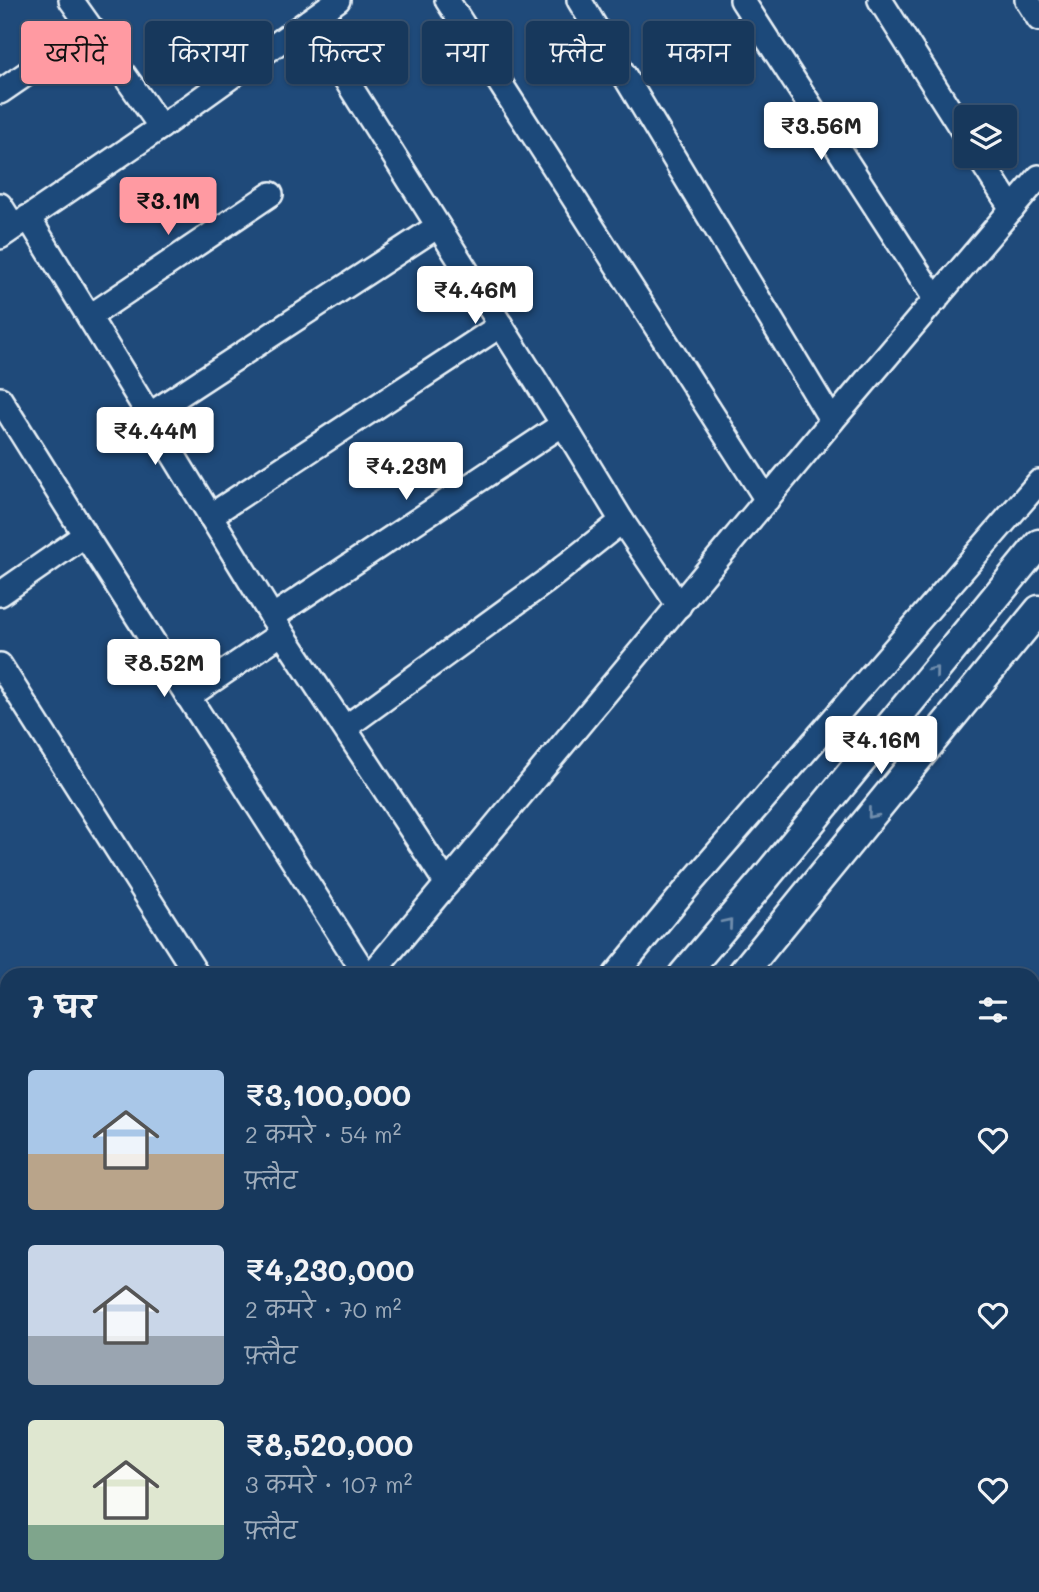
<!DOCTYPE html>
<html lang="hi">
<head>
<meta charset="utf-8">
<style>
  :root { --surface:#17385c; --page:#203f62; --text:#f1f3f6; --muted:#9eacbb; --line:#365272; --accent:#ff9aa2 }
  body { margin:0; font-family:Mali,"Playpen Sans Deva",sans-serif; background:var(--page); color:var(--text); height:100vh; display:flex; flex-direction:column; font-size:26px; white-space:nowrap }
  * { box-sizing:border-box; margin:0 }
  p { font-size:23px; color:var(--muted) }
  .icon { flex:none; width:38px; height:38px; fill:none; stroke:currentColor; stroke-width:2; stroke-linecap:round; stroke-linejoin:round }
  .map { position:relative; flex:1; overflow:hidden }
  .side { position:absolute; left:0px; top:968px; width:1040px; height:625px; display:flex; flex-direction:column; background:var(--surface); border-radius:21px 21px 0 0; box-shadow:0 2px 5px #0004,0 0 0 2px var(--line) }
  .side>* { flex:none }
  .hud { position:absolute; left:21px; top:21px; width:998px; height:63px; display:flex; gap:14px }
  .controls { position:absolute; left:954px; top:105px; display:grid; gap:14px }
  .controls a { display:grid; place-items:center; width:63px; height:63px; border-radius:7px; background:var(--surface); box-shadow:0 2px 5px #0004,0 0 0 2px var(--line); font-size:35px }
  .price { position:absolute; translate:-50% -60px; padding:0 16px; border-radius:7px; background:#fff; color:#222; font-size:23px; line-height:46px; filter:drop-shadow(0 2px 4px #0008) }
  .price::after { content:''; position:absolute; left:50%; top:42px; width:21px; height:16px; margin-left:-10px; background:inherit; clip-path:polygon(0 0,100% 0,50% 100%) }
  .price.active { background:var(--accent); color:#111 }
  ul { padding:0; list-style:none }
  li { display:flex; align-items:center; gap:21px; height:175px; padding:0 28px }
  li span { display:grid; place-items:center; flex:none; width:196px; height:140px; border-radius:7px; color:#555 }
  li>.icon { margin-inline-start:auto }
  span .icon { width:84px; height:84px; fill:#fffc; stroke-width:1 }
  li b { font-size:30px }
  h2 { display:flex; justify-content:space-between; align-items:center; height:84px; padding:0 28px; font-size:30px }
  .tag { padding:0 24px; border-radius:7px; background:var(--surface); box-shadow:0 2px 5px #0004,0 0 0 2px var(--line); font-size:24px; line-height:63px }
  .tag.active { background:var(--accent); color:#111 }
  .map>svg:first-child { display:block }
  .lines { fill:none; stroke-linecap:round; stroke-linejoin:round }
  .minor-casing { stroke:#e8f1f8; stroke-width:28 }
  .tertiary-casing { stroke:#e8f1f8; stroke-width:33 }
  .minor { stroke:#1f4a7a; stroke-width:23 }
  .tertiary { stroke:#1f4a7a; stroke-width:28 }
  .oneway { stroke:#6f8dac }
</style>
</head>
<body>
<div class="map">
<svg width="1039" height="1592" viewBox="0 0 1039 1592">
  <rect width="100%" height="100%" fill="#1f4a7a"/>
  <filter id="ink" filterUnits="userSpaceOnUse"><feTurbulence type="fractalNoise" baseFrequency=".0143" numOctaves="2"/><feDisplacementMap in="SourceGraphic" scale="14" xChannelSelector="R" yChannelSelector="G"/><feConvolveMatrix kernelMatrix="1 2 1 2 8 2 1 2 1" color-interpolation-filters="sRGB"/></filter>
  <g filter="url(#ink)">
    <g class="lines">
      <g class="minor-casing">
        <g id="minor">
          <polyline points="447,0 767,500"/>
          <polyline points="579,0 832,421"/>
          <polyline points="742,0 936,300"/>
          <polyline points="880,0 966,136"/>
          <polyline points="1027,0 1039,19"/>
          <polyline points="309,21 563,424 622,521 679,606"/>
          <polyline points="0,92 92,29"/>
          <polyline points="161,127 338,0"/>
          <polyline points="978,156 1012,209"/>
          <polyline points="0,205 14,227"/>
          <polyline points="28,217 282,633 188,697"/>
          <polyline points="0,237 161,127 71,0"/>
          <polyline points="89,317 271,194"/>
          <polyline points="0,399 85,535 366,975"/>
          <polyline points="149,415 438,226"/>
          <polyline points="210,516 501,325"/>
          <polyline points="0,594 85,535"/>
          <polyline points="272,617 563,424"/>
          <polyline points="282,633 447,884"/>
          <polyline points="0,665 197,975"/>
          <polyline points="346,727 545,582 622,521"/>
          <polyline points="371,975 832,421 1039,177"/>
          <polyline points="615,975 692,882 1039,482"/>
          <polyline points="0,999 7,1009"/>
          <polyline points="0,1415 7,1407"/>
          <polyline points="1032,1509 1039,1513"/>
          <polyline points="1032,1554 1039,1527"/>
          <polyline points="395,1592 400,1586"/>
          <polyline points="515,1592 519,1586"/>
          <polyline points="639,1592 644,1586"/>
          <polyline points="825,1592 830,1586"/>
          <polyline points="1023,1592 1025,1586"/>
        </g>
      </g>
      <g class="tertiary-casing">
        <g id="tertiary">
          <polyline points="683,975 762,882 1039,544"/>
          <polyline points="741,975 1039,610"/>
          <polyline points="177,1592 182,1586"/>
          <polyline points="234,1592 240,1586"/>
        </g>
      </g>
      <use href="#minor" class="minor"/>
      <use href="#tertiary" class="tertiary"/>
    </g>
    <defs><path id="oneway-chevron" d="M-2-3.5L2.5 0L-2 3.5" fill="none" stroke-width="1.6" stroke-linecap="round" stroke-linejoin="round" transform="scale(1.75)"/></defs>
    <g class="oneway">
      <use href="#oneway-chevron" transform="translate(934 671) rotate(-51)"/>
      <use href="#oneway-chevron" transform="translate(872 814) rotate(129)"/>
      <use href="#oneway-chevron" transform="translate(728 923) rotate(-50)"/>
    </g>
  </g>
</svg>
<div class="controls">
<a><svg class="icon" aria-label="layers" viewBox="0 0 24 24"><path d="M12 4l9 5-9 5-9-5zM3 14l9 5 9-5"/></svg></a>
</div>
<b class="price" style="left:821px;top:162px">₹3.56M</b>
<b class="price active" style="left:168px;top:237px">₹3.1M</b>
<b class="price" style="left:475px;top:326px">₹4.46M</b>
<b class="price" style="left:155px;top:467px">₹4.44M</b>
<b class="price" style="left:406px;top:502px">₹4.23M</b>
<b class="price" style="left:164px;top:699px">₹8.52M</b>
<b class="price" style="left:881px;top:776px">₹4.16M</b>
<div class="hud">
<a class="tag active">खरीदें</a>
<a class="tag">किराया</a>
<a class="tag">फ़िल्टर</a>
<a class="tag">नया</a>
<a class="tag">फ़्लैट</a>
<a class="tag">मकान</a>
</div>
<section class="side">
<h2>7 घर<svg class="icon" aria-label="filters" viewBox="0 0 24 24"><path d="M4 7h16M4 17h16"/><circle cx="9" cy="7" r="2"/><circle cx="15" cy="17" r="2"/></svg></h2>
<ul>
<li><span style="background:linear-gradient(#a9c7e8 60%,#b9a48a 0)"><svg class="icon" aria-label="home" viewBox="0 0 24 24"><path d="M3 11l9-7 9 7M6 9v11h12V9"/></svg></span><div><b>₹3,100,000</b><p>2 कमरे · 54 m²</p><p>फ़्लैट</p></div><svg class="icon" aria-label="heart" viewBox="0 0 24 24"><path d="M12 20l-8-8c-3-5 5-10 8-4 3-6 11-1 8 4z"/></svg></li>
<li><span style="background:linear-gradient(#c9d6e8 65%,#9aa5b1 0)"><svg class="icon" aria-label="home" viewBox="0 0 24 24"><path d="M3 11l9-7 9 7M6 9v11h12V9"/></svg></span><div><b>₹4,230,000</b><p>2 कमरे · 70 m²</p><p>फ़्लैट</p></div><svg class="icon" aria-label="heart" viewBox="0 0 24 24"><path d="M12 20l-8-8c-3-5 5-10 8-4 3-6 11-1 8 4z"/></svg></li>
<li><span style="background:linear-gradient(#dfe7d0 75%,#7fa58c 0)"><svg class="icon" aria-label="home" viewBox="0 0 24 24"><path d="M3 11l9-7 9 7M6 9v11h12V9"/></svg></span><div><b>₹8,520,000</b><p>3 कमरे · 107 m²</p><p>फ़्लैट</p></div><svg class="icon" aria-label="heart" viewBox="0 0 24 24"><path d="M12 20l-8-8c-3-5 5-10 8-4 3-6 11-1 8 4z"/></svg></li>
</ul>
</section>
</div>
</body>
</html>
